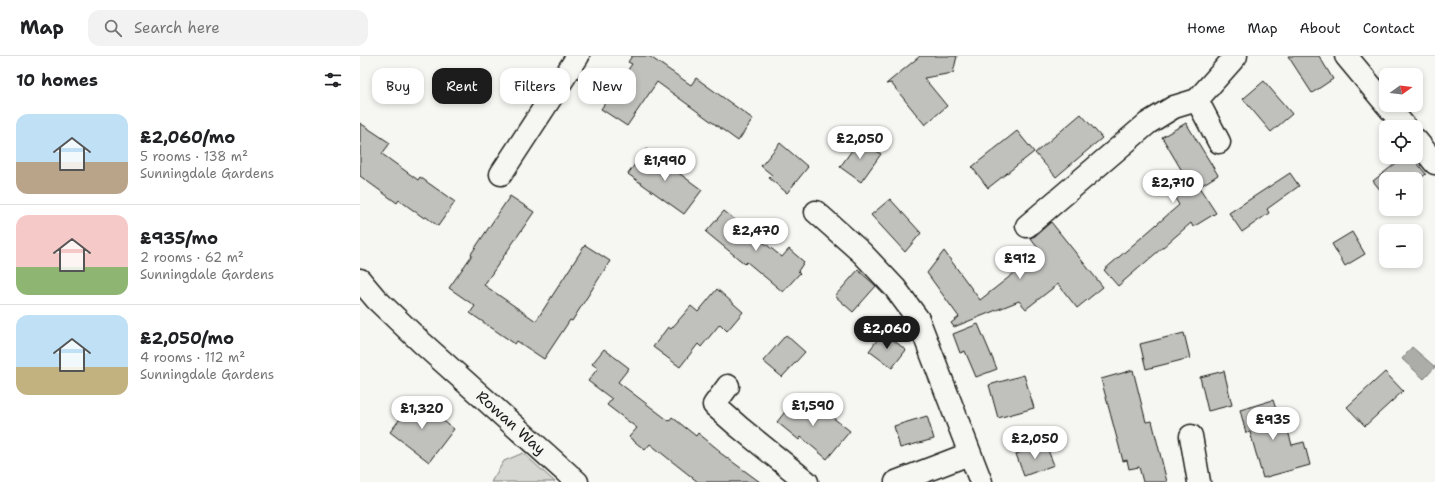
<!DOCTYPE html>
<html lang="en">
<head>
<meta charset="utf-8">
<style>
  :root { --surface:#fff; --page:#f2f2f2; --text:#202124; --muted:#757577; --line:#e0e0e0; --accent:#1c1c1c }
  body { margin:0; font-family:"Shantell Sans",sans-serif; background:var(--page); color:var(--text); height:100vh; display:flex; flex-direction:column; font-size:15px; white-space:nowrap }
  * { box-sizing:border-box; margin:0 }
  p { font-size:13px; color:var(--muted) }
  .icon { flex:none; width:22px; height:22px; fill:none; stroke:currentColor; stroke-width:2; stroke-linecap:round; stroke-linejoin:round }
  .map { position:relative; flex:1; overflow:hidden }
  .side { display:flex; flex-direction:column; background:var(--surface); width:360px }
  .side>* { flex:none }
  .top-card { position:absolute; left:12px; top:12px; width:380px; height:36px; display:flex; gap:8px }
  .needle { width:26px; rotate:75deg }
  .fabs { position:absolute; left:1019px; top:12px; display:grid; gap:8px }
  .fabs a { display:grid; place-items:center; width:44px; height:44px; border-radius:8px; background:var(--surface); box-shadow:0 2px 6px #0003; font-size:20px }
  .price { position:absolute; translate:-50% -34px; padding:0 9px; border-radius:14px; background:#fff; color:#222; font-size:13px; line-height:26px; filter:drop-shadow(0 1px 2px #0008) }
  .price::after { content:''; position:absolute; left:50%; top:24px; width:12px; height:9px; margin-left:-6px; background:inherit; clip-path:polygon(0 0,100% 0,50% 100%) }
  .price.selected { background:var(--accent); color:#fff }
  ul { padding:0; list-style:none }
  li { display:flex; align-items:center; gap:12px; height:100px; padding:0 16px }
  li+li { border-top:1px solid var(--line) }
  li span { display:grid; place-items:center; flex:none; width:112px; height:80px; border-radius:12px; color:#555 }
  li>.icon { margin-inline-start:auto }
  span .icon { width:48px; height:48px; fill:#fffc; stroke-width:1 }
  li b { font-size:17px }
  h2 { display:flex; justify-content:space-between; align-items:center; height:48px; padding:0 16px; font-size:17px }
  .pill { padding:0 14px; border-radius:12px; background:var(--surface); box-shadow:0 2px 6px #0003; font-size:14px; line-height:36px }
  .pill.selected { background:var(--accent); color:#fff }
  header { display:flex; align-items:center; gap:24px; box-sizing:border-box; height:56px; padding:0 20px; background:var(--surface); border-bottom:1px solid var(--line) }
  header strong { font-size:19px }
  nav { display:flex; gap:22px; margin-inline-start:auto; font-size:14px }
  .search { width:280px; height:36px; background:var(--page); display:flex; align-items:center; gap:10px; box-sizing:border-box; padding:0 14px; border-radius:12px; color:var(--muted); font-size:15px }
  main { display:flex; flex:1; min-height:0 }
  .map>svg:first-child { display:block }
  .green { fill:#d6d6d2; stroke:#797977 }
  .water { fill:#acaca9; stroke:#727271 }
  .building { fill:#c0c0bd; stroke:#1c1c1c }
  .lines { fill:none; stroke-linecap:round; stroke-linejoin:round }
  .minor-casing { stroke:#1c1c1c; stroke-width:25 }
  .minor { stroke:#f6f6f2; stroke-width:22 }
  .labels { text-anchor:middle; stroke-width:4; stroke-linejoin:round; paint-order:stroke }
  .street-label { font-size:15px; fill:#1c1c1c; stroke:#f6f6f2 }
</style>
</head>
<body>
<header>
<strong>Map</strong>
<div class="search"><svg class="icon" aria-label="search" viewBox="0 0 24 24"><circle cx="10" cy="10" r="6"/><path d="M15 15l6 6"/></svg>Search here</div>
<nav><a>Home</a><a>Map</a><a>About</a><a>Contact</a></nav>
</header>
<main>
<section class="side">
<h2>10 homes<svg class="icon" aria-label="filters" viewBox="0 0 24 24"><path d="M4 7h16M4 17h16"/><circle cx="9" cy="7" r="2"/><circle cx="15" cy="17" r="2"/></svg></h2>
<ul>
<li><span style="background:linear-gradient(#bfe0f5 60%,#b9a48a 0)"><svg class="icon" aria-label="home" viewBox="0 0 24 24"><path d="M3 11l9-7 9 7M6 9v11h12V9"/></svg></span><div><b>£2,060/mo</b><p>5 rooms · 138 m²</p><p>Sunningdale Gardens</p></div></li>
<li><span style="background:linear-gradient(#f6c9c9 65%,#8fb573 0)"><svg class="icon" aria-label="home" viewBox="0 0 24 24"><path d="M3 11l9-7 9 7M6 9v11h12V9"/></svg></span><div><b>£935/mo</b><p>2 rooms · 62 m²</p><p>Sunningdale Gardens</p></div></li>
<li><span style="background:linear-gradient(#bfe0f5 65%,#c2b280 0)"><svg class="icon" aria-label="home" viewBox="0 0 24 24"><path d="M3 11l9-7 9 7M6 9v11h12V9"/></svg></span><div><b>£2,050/mo</b><p>4 rooms · 112 m²</p><p>Sunningdale Gardens</p></div></li>
</ul>
</section>
<div class="map">
<svg width="1075" height="426" viewBox="0 0 1075 426">
  <rect width="100%" height="100%" fill="#f6f6f2"/>
  <filter id="ink" filterUnits="userSpaceOnUse"><feTurbulence type="fractalNoise" baseFrequency=".025" numOctaves="2"/><feDisplacementMap in="SourceGraphic" scale="8" xChannelSelector="R" yChannelSelector="G"/><feConvolveMatrix kernelMatrix="1 2 1 2 8 2 1 2 1" color-interpolation-filters="sRGB"/></filter>
  <g filter="url(#ink)">
    <polygon class="green" points="163,397 195,426 131,426 144,405"/>
    <polygon class="water" points="1052,291 1075,311 1064,323 1042,303"/>
    <g class="building">
      <polygon points="272,0 289,0 331,29 336,22 393,63 378,85 297,26 267,70 241,53 272,8 268,6"/>
      <polygon points="560,0 597,0 593,17 564,22 587,50 565,69 531,27 526,28"/>
      <polygon points="928,0 959,0 973,23 952,37"/>
      <polygon points="904,25 932,58 911,76 883,43"/>
      <polygon points="721,58 742,82 696,121 675,97"/>
      <polygon points="0,67 30,87 22,98 58,124 60,121 95,146 78,170 66,161 64,162 39,144 37,147 0,120"/>
      <polygon points="826,67 858,119 839,131 856,157 833,171 831,167 758,230 744,214 819,149 808,130 825,120 802,81"/>
      <polygon points="657,75 674,96 628,132 612,111"/>
      <polygon points="500,83 521,98 501,126 480,111"/>
      <polygon points="420,87 448,111 427,137 409,122 412,119 401,110"/>
      <polygon points="286,93 342,134 324,158 268,118"/>
      <polygon points="1044,101 1052,101 1066,118 1056,126 1056,123 1026,123 1026,141 1013,125"/>
      <polygon points="930,117 939,130 907,153 909,157 882,176 869,157"/>
      <polygon points="150,140 174,156 124,229 176,265 225,189 250,205 212,265 210,264 184,303 157,285 155,288 110,257 115,250 89,232 112,199 111,198"/>
      <polygon points="530,143 561,177 545,196 511,159"/>
      <polygon points="364,155 422,201 429,193 444,206 438,215 440,217 423,236 387,206 385,208 346,176"/>
      <polygon points="691,166 743,231 717,252 698,228 666,253 659,245 594,271 591,267 599,261 567,217 584,195 620,244 681,196 670,182 675,180"/>
      <polygon points="992,176 1005,198 985,210 972,188"/>
      <polygon points="498,214 516,230 493,256 475,240"/>
      <polygon points="357,233 383,256 367,275 360,268 341,291 338,288 320,311 293,291 308,271 311,273 331,250 338,256"/>
      <polygon points="618,268 637,313 616,321 605,295 600,297 593,278"/>
      <polygon points="523,276 546,294 532,312 509,295"/>
      <polygon points="824,277 830,302 786,313 780,288"/>
      <polygon points="426,279 445,296 422,321 403,305"/>
      <polygon points="244,293 269,312 258,326 309,365 312,361 336,380 338,377 360,395 359,396 400,426 338,426 290,388 285,394 269,381 277,372 247,349 252,343 228,325 238,312 232,308"/>
      <polygon points="773,314 786,366 792,365 807,426 783,426 779,411 769,413 767,404 763,405 741,323"/>
      <polygon points="864,315 872,349 848,355 840,321"/>
      <polygon points="1025,316 1043,335 1005,370 987,351"/>
      <polygon points="664,319 674,352 638,362 629,329"/>
      <polygon points="439,338 466,360 468,358 490,375 467,403 441,381 439,384 417,366"/>
      <polygon points="55,343 94,373 69,406 30,376"/>
      <polygon points="913,344 921,369 926,368 932,389 944,386 950,409 903,422 890,376 886,377 880,354"/>
      <polygon points="567,360 574,383 540,392 534,370"/>
      <polygon points="685,387 694,409 664,420 656,398"/>
    </g>
    <g class="lines">
      <g class="minor-casing">
        <g id="minor">
          <polyline points="986,0 1026,48"/>
          <polyline points="1027,49 1045,71"/>
          <polyline points="1056,84 1075,107"/>
          <polyline points="859,86 837,44 876,0"/>
          <polyline points="141,118 218,0"/>
          <polyline points="456,156 502,197 535,232 558,263 621,426"/>
          <polyline points="667,170 788,67 814,51 837,44"/>
          <path id="s1" d="M 0,224 L 16,243 L 61,286 L 217,426"/>
          <polyline points="368,330 354,349 379,371 447,426"/>
          <polyline points="831,380 839,426"/>
          <polyline points="536,426 609,398"/>
        </g>
      </g>
      <use href="#minor" class="minor"/>
    </g>
  </g>
  <g class="labels">
    <g class="street-label">
      <text dy="5" stroke="none"><textPath href="#s1" startOffset="208">Rowan Way</textPath></text>
    </g>
  </g>
</svg>
<div class="fabs">
<a><svg class="needle" viewBox="-14 -14 28 28"><path d="M0-13l5 13h-10z" fill="#e53935"/><path d="M0 13l5-13h-10z" fill="#757577"/></svg></a>
<a><svg class="icon" aria-label="locate" viewBox="0 0 24 24"><circle cx="12" cy="12" r="6"/><path d="M12 2v4M12 18v4M2 12h4M18 12h4"/></svg></a>
<a>+</a>
<a>−</a>
</div>
<b class="price" style="left:500px;top:104px">£2,050</b>
<b class="price" style="left:305px;top:126px">£1,990</b>
<b class="price" style="left:813px;top:148px">£2,710</b>
<b class="price" style="left:396px;top:196px">£2,470</b>
<b class="price" style="left:660px;top:224px">£912</b>
<b class="price selected" style="left:527px;top:294px">£2,060</b>
<b class="price" style="left:453px;top:371px">£1,590</b>
<b class="price" style="left:62px;top:374px">£1,320</b>
<b class="price" style="left:913px;top:385px">£935</b>
<b class="price" style="left:675px;top:404px">£2,050</b>
<div class="top-card">
<a class="pill">Buy</a>
<a class="pill selected">Rent</a>
<a class="pill">Filters</a>
<a class="pill">New</a>
</div>
</div>
</main>
</body>
</html>
